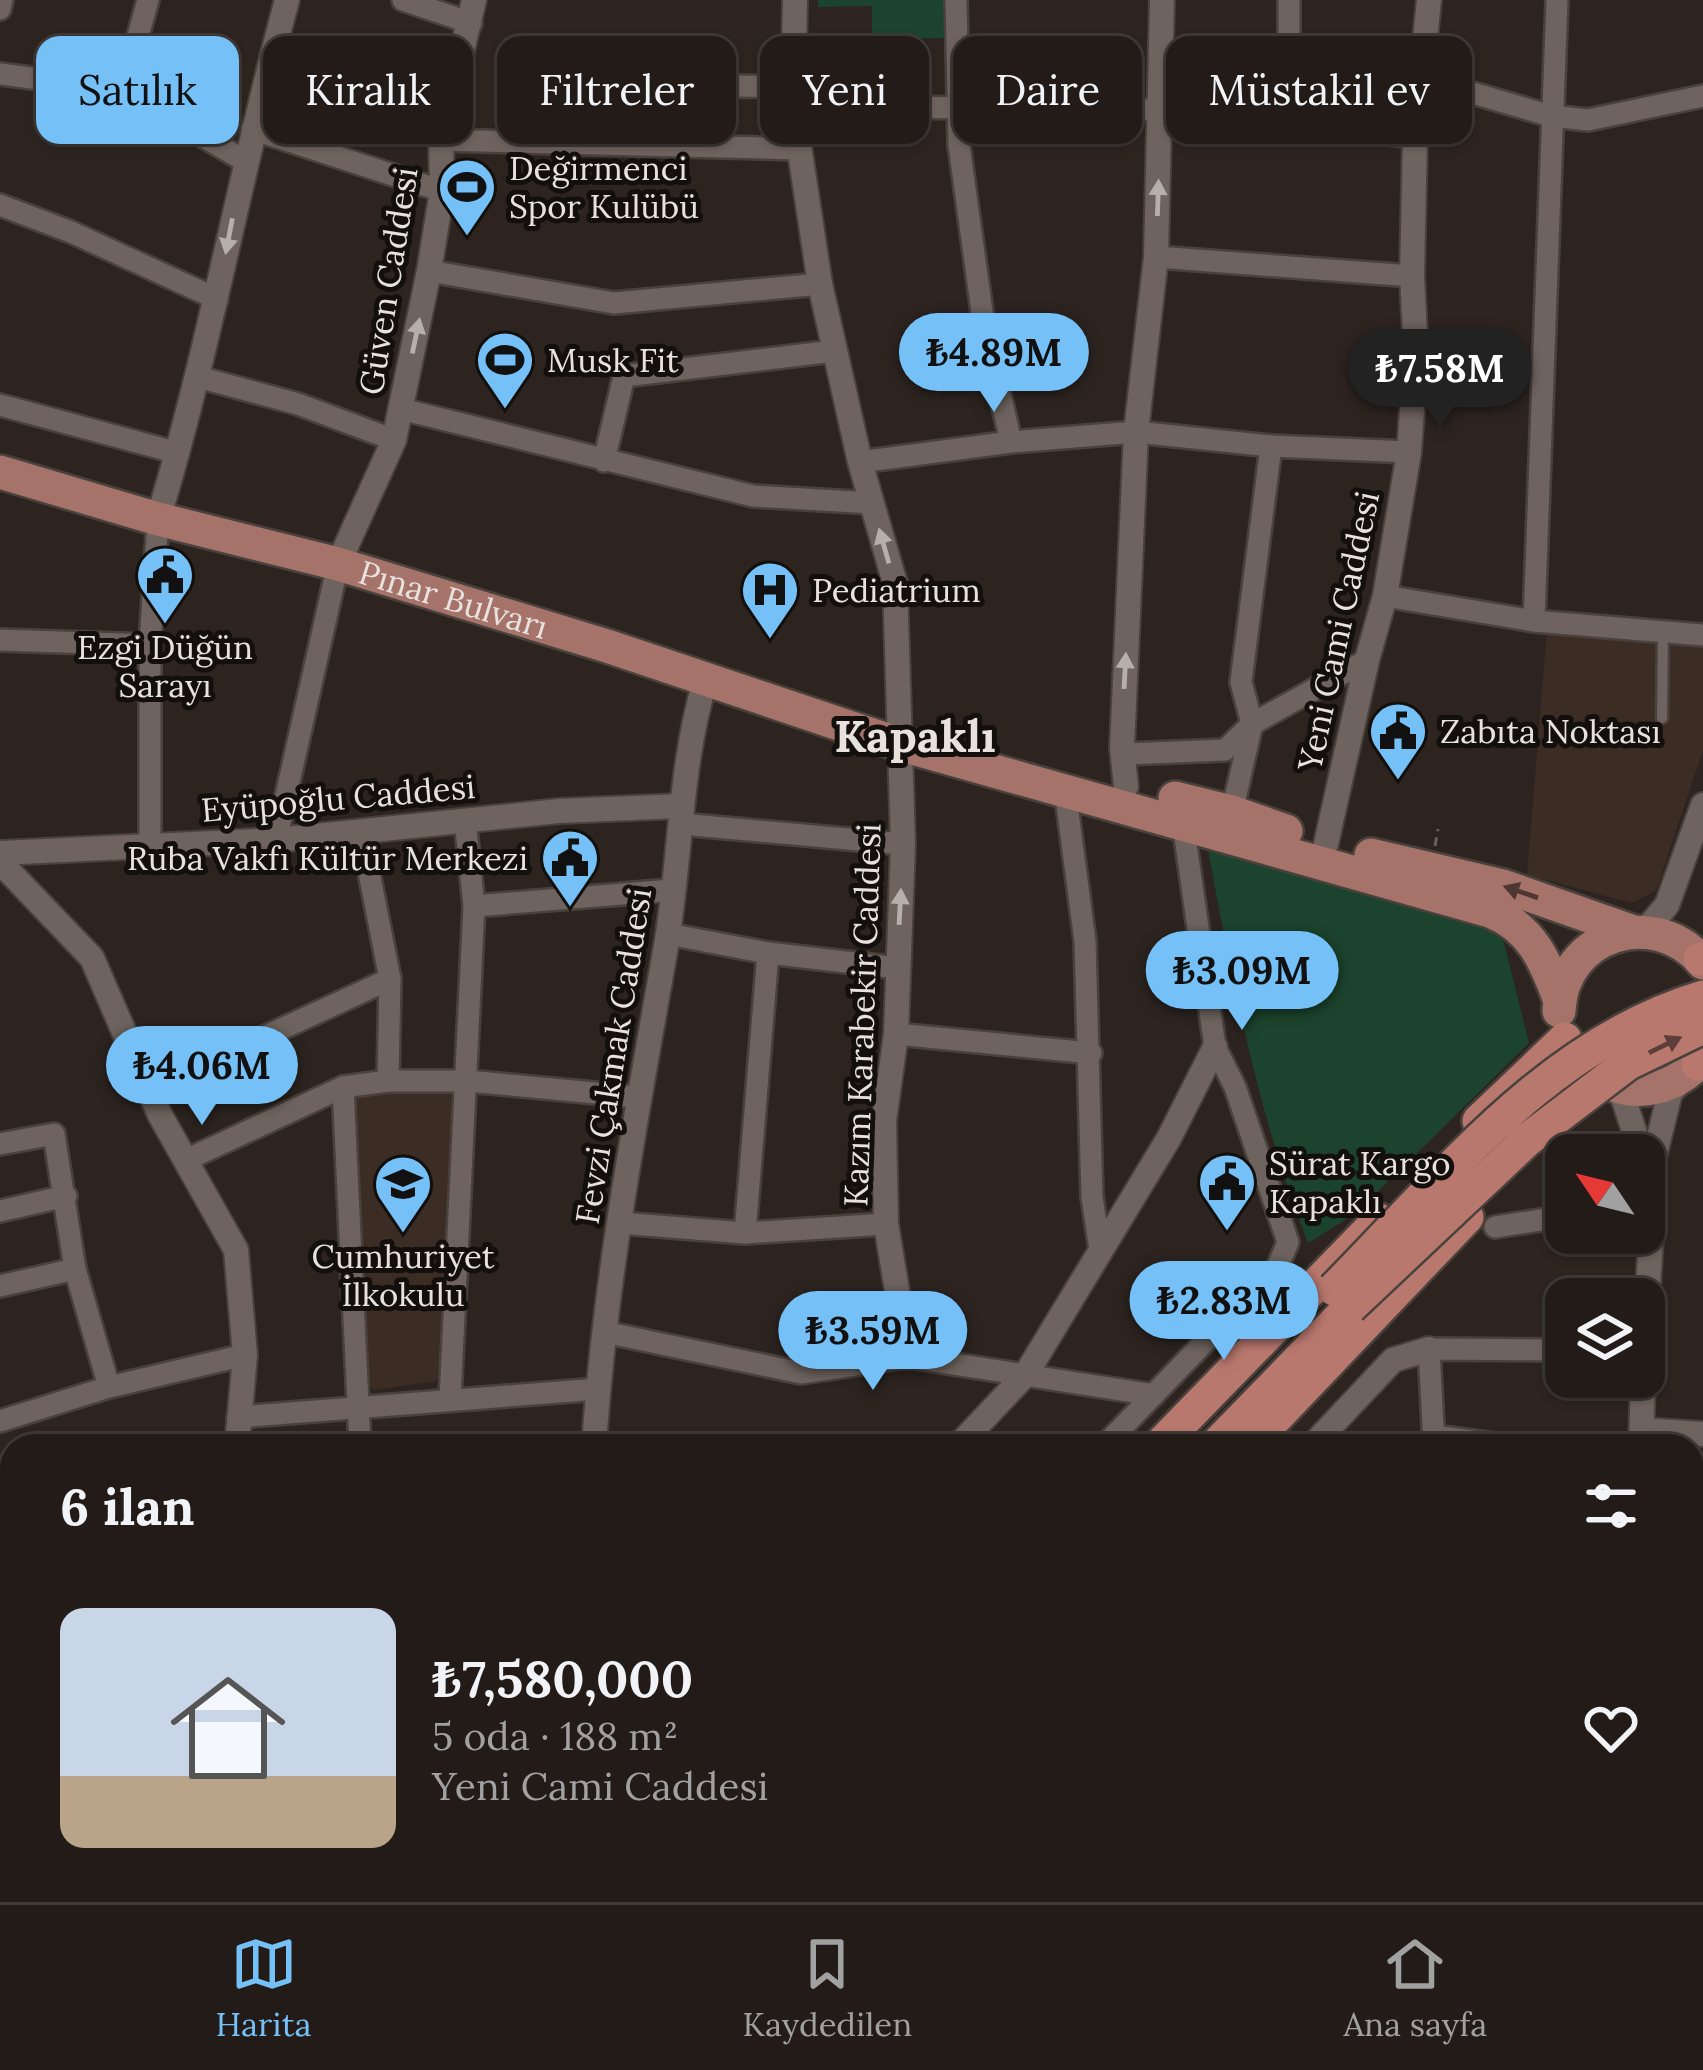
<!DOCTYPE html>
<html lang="tr">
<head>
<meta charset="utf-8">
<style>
  :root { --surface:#221b18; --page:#2a2421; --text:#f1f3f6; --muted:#a2a1a2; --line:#3f3937; --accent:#75c0f6 }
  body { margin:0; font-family:Lora,serif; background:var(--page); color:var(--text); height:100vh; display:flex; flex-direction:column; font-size:45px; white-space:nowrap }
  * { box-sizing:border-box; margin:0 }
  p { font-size:39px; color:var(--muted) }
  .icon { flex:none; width:66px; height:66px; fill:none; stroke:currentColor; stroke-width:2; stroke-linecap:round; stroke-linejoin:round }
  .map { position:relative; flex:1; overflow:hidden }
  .drawer { position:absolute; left:0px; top:1434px; width:1704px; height:468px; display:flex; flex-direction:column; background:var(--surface); border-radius:36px 36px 0 0; box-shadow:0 3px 9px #0004,0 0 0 3px var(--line) }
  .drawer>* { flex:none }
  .banner { position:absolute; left:36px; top:36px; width:1632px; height:108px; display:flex; gap:24px }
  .needle { width:78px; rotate:305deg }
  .tools { position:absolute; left:1545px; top:1134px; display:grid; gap:24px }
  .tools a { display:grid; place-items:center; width:120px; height:120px; border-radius:24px; background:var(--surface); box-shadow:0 3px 9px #0004,0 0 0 3px var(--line); font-size:60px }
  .price { position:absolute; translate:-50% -102px; padding:0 27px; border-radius:42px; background:var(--accent); color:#111; font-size:39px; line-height:78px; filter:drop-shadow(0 3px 6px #0008) }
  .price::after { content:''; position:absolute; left:50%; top:72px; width:36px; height:27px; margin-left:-18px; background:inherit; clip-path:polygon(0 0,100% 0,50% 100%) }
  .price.active { background:#222; color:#fff }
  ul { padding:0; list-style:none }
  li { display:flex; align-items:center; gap:36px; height:300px; padding:0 60px }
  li+li { border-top:3px solid var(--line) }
  li span { display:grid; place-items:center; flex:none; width:336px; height:240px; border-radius:24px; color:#555 }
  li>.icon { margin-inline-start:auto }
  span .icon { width:144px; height:144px; fill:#fffc; stroke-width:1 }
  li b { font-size:51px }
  h2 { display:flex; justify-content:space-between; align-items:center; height:144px; padding:0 60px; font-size:51px }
  .pill { padding:0 42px; border-radius:24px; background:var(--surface); box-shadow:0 3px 9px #0004,0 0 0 3px var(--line); font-size:42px; line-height:108px }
  .pill.active { background:var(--accent); color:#111 }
  .menu { display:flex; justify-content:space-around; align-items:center; height:168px; border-top:3px solid var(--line); background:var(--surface); font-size:33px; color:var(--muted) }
  .menu a { display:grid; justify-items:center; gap:6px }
  .menu .active { color:var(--accent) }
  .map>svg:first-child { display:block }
  .built { fill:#3b2c24 }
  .green { fill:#1c432d }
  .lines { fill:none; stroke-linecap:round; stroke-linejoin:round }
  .stream { stroke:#001526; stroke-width:6 }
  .service-casing { stroke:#48413c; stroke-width:15 }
  .minor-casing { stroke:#48413c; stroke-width:26 }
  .tertiary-casing { stroke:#48413c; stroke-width:28 }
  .primary-casing { stroke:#48413c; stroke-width:38 }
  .trunk-casing { stroke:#48413c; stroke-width:38 }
  .path { stroke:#675f5b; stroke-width:3; stroke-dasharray:9 6; stroke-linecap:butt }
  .service { stroke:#6e635e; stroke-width:10 }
  .minor { stroke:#6e635e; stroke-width:21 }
  .tertiary { stroke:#6e635e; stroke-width:24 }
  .primary { stroke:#a6736a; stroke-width:33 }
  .trunk { stroke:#b9786e; stroke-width:33 }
  .trunk-bridge-casing { stroke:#48413c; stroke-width:38; stroke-linecap:butt }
  .trunk-bridge { stroke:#b9786e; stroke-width:33 }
  .oneway { fill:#b7afab }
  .oneway2 { fill:#4e3732 }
  .oneway3 { fill:#5e3e38 }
  .labels { text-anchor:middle; stroke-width:10; stroke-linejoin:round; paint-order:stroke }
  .poi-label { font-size:33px; fill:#e8e2df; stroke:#130f0c; text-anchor:start }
  .street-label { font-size:33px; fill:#e8e2df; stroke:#130f0c }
  .district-label { font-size:45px; font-weight:bold; fill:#e8e2df; stroke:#130f0c }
</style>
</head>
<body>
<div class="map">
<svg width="1703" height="1902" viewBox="0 0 1703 1902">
  <rect width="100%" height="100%" fill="#2d2420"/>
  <g class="built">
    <polygon points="1547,629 1703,644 1703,750 1656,891 1632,903 1527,875"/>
    <polygon points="351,1091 456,1094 440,1376 435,1381 374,1390 367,1383"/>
  </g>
  <g class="green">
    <polygon points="818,0 945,0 946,38 872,39 872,6 818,7"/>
    <path d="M 1208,849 L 1463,919 L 1502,935 L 1529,1043 L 1356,1213 L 1308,1243 C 1259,1116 1232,984 1208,849 Z"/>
  </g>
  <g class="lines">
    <g class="stream">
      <polyline points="0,1866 12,1871"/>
      <polyline points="64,1890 102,1902"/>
      <polyline points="552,1902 589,1890"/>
    </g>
    <g class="service-casing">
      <g id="service">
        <polyline points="1662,718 1663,631"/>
        <polyline points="1692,1573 1703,1575"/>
        <polyline points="1692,1836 1703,1837"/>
      </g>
    </g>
    <g class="minor-casing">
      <g id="minor">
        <polyline points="403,0 471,23"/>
        <polyline points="956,0 959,145 983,319 1011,442"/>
        <polyline points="0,9 2,0"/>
        <polyline points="0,74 123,90 245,161"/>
        <polyline points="1418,77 1551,116 1588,120 1703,96"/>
        <polyline points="123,90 148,0"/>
        <polyline points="793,106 1161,110 1415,137"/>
        <polyline points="1289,124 1289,0"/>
        <polyline points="252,129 442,191"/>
        <polyline points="441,140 799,149"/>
        <polyline points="525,141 542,83 793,87"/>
        <polyline points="0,205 71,232 217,299"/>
        <polyline points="1156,257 1412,276"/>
        <polyline points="429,271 614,303 820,284"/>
        <polyline points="198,377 298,404 394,440"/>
        <polyline points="0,405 178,453"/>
        <polyline points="401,409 753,496 872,503"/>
        <polyline points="604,461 624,376 834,351"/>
        <polyline points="860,462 1011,442 1136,432 1271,446 1409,452"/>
        <polyline points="1385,596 1534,621 1703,635"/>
        <polyline points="1534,621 1557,0"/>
        <polyline points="0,640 150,645"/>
        <polyline points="1125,754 1225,750 1252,724 1367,660"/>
        <polyline points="1065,790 1085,941 1092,1197 1100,1250"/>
        <polyline points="1232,812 1252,724 1241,682 1271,446"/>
        <polyline points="681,824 903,844"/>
        <polyline points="361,832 390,979 388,1081"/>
        <polyline points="276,840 338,564"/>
        <polyline points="150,846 150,645 158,519"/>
        <polyline points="474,906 672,890"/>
        <polyline points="668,934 768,953 898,968"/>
        <polyline points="896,1034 1091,1053"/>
        <polyline points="145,1075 253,1042 390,979"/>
        <polyline points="343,1087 360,1446"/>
        <polyline points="0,1144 54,1134 75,1269 109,1387"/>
        <polyline points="186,1160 343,1087 388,1081 468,1081 637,1097"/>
        <polyline points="0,1211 66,1196"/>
        <polyline points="620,1223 745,1233 886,1224"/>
        <polyline points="1495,1227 1566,1216"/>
        <polyline points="745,1233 768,953"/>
        <polyline points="0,1286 75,1269"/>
        <polyline points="604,1332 801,1373 908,1357 1154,1395"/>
        <polyline points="450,1399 474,906 465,820"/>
        <polyline points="238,1417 598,1389"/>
        <polyline points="0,1421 109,1387 245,1355"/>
        <polyline points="1434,1436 1510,1446"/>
        <polyline points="1104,1446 1278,1266 1288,1242 1235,1087 1215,1047 1183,823"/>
        <polyline points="1434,1446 1429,1349 1566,1350"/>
        <polyline points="0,1532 12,1529"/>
        <polyline points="0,1664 12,1661"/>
        <polyline points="0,1836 12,1842"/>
        <polyline points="137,1890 186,1902"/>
        <polyline points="881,1890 881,1902"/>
        <polyline points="1000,1890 1000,1902"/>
        <polyline points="421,1902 502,1890"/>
        <polyline points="1465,1902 1606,1890"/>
      </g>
    </g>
    <g class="tertiary-casing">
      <g id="tertiary">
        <polyline points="795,0 793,106 820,284 860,462 895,583 903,844 896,1034 884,1121 886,1224 908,1357"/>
        <path d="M 158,519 C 210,348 240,172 287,0"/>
        <polyline points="338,564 394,440 429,271 442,191 441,140 474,0"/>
        <polyline points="1126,787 1122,748 1136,432 1156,257 1162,0"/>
        <polyline points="1326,844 1367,660 1385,596 1409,452 1416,354 1412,276 1415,137 1429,0"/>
        <polyline points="0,853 276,840 559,811 681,806"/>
        <polyline points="0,862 92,958 160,1115 236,1250 245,1355 237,1446"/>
        <polyline points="1645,931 1667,905 1703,805"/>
        <polyline points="1620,1088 1642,1155"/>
        <polyline points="1644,1160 1653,1202 1644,1358"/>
        <polyline points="1649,1178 1670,1093 1686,1075"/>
        <polyline points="1642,1430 1703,1434"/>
        <path d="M 594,1446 C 605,1275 638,1108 667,940 C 681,853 680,763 706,678"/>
        <polyline points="958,1446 1026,1374 1169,1138 1215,1047"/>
        <polyline points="1312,1446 1393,1360 1429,1349"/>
        <polyline points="1641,1446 1643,1377"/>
        <polyline points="0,1684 12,1692"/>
        <polyline points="222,1890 222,1902"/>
        <polyline points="1652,1890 1654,1902"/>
        <polyline points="846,1902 861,1890"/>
        <polyline points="1103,1902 1103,1890"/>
      </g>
    </g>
    <g class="primary-casing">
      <g id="primary">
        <path id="s1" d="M 0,472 L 158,519 L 338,564 L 607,646 L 902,745 L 1490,911 C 1532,928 1545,960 1560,1001"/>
        <polyline points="1175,798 1232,812 1286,831"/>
        <polyline points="1371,855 1503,886 1631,931"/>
        <path d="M 1559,1011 C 1562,934 1655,905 1703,963"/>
        <path d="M 1584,1068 C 1621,1100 1672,1096 1703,1057"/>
      </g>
    </g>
    <g class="trunk-casing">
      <g id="trunk">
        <polyline points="1700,959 1703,959"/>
        <polyline points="1698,1064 1703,1060"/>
        <polyline points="1479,1121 1565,1039"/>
        <polyline points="1159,1446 1379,1220"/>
        <polyline points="1215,1446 1350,1307"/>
        <polyline points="1249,1446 1467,1217"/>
        <polyline points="0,1892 29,1902"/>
        <polyline points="626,1902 655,1890"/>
        <polyline points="722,1902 743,1890"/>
      </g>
    </g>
    <polyline class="path" points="1435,846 1438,829"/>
    <use href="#service" class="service"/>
    <use href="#minor" class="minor"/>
    <use href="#tertiary" class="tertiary"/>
    <use href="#primary" class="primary"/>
    <use href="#trunk" class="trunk"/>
    <g class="trunk-bridge-casing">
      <g id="trunk-bridge">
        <path d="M 1334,1289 C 1443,1179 1548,1043 1703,997"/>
        <polyline points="1350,1307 1527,1140 1627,1064 1703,1027"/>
      </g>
    </g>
    <use href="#trunk-bridge" class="trunk-bridge"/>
  </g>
  <defs><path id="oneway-solid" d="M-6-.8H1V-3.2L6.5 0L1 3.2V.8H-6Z" transform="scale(3)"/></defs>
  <g class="oneway">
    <use href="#oneway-solid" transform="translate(1158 198) rotate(-88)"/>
    <use href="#oneway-solid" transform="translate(229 236) rotate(101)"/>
    <use href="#oneway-solid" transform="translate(416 336) rotate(-78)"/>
    <use href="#oneway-solid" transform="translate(884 546) rotate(-106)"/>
    <use href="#oneway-solid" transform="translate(1125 671) rotate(-87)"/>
    <use href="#oneway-solid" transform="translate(900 907) rotate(-87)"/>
  </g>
  <use class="oneway2" href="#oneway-solid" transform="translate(1521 892) rotate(-161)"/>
  <use class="oneway3" href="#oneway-solid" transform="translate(1665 1045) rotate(-26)"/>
  <defs>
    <g id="stadium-pin" transform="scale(3)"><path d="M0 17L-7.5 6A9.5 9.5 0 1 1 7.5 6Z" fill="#75c0f6" stroke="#130f0c"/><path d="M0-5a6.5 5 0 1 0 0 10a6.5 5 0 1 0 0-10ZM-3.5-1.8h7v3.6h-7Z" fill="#111"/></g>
    <g id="civic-pin" transform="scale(3)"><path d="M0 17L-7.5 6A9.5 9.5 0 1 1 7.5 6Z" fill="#75c0f6" stroke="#130f0c"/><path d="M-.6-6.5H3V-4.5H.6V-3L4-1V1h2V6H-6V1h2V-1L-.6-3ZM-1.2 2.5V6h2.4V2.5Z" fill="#111"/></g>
    <g id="hospital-pin" transform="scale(3)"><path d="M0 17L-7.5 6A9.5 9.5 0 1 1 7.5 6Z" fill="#75c0f6" stroke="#130f0c"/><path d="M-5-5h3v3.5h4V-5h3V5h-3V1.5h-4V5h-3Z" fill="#111"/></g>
    <g id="school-pin" transform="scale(3)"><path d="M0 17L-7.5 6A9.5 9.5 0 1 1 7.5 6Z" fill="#75c0f6" stroke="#130f0c"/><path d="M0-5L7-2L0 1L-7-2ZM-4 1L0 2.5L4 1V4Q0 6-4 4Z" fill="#111"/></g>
  </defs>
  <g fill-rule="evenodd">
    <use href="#stadium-pin" x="467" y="187"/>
    <use href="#stadium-pin" x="505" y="360"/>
    <use href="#civic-pin" x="165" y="575"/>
    <use href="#hospital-pin" x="770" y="590"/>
    <use href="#civic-pin" x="1398" y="731"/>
    <use href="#civic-pin" x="570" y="858"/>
    <use href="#civic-pin" x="1227" y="1182"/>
    <use href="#school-pin" x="403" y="1184"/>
  </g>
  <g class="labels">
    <g class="poi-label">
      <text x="509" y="180">Değirmenci<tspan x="509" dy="38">Spor Kulübü</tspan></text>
      <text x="547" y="372">Musk Fit</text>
      <text x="812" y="602">Pediatrium</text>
      <text x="165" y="659" text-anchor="middle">Ezgi Düğün<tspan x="165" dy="38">Sarayı</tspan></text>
      <text x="1440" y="743">Zabıta Noktası</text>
      <text x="528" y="870" text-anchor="end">Ruba Vakfı Kültür Merkezi</text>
      <text x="1269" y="1175">Sürat Kargo<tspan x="1269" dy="38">Kapaklı</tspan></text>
      <text x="403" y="1268" text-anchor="middle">Cumhuriyet<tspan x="403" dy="38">İlkokulu</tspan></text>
    </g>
    <g class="street-label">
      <text transform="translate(388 281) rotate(-81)" y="12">Güven Caddesi</text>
      <text dy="12" stroke="none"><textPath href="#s1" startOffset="471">Pınar Bulvarı</textPath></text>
      <text transform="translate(1338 631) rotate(-78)" y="12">Yeni Cami Caddesi</text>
      <text transform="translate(338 798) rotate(-5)" y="12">Eyüpoğlu Caddesi</text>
      <text transform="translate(862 1015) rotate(-88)" y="12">Kazım Karabekir Caddesi</text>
      <text transform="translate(613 1056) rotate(-81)" y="12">Fevzi Çakmak Caddesi</text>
    </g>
    <g class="district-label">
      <text x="915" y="752">Kapaklı</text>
    </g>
  </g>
</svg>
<div class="tools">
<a><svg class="needle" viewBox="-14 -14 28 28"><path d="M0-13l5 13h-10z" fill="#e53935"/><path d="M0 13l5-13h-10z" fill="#a2a1a2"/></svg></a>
<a><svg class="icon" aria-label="layers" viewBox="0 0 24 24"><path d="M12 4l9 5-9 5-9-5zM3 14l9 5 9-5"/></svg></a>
</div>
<b class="price" style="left:994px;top:415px">₺4.89M</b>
<b class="price active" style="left:1440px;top:431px">₺7.58M</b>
<b class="price" style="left:1242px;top:1033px">₺3.09M</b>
<b class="price" style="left:202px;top:1128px">₺4.06M</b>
<b class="price" style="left:1224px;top:1363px">₺2.83M</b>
<b class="price" style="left:873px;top:1393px">₺3.59M</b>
<div class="banner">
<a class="pill active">Satılık</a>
<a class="pill">Kiralık</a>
<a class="pill">Filtreler</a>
<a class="pill">Yeni</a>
<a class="pill">Daire</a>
<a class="pill">Müstakil ev</a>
</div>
<section class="drawer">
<h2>6 ilan<svg class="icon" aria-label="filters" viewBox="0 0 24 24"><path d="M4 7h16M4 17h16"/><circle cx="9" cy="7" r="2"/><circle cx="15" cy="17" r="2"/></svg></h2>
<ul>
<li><span style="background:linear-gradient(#c9d6e8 70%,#b9a48a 0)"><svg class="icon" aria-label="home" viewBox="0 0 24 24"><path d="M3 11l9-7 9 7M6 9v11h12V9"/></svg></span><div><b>₺7,580,000</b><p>5 oda · 188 m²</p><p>Yeni Cami Caddesi</p></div><svg class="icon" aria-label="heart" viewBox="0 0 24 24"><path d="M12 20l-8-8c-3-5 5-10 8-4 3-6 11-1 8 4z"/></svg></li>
</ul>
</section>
</div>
<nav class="menu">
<a class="active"><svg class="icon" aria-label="map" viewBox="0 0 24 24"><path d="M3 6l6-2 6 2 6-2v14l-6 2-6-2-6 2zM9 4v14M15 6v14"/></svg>Harita</a>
<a><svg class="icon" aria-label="saved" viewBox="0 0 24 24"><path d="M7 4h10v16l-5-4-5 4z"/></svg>Kaydedilen</a>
<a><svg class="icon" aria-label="home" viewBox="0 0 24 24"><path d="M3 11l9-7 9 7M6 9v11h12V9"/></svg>Ana sayfa</a>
</nav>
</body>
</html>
